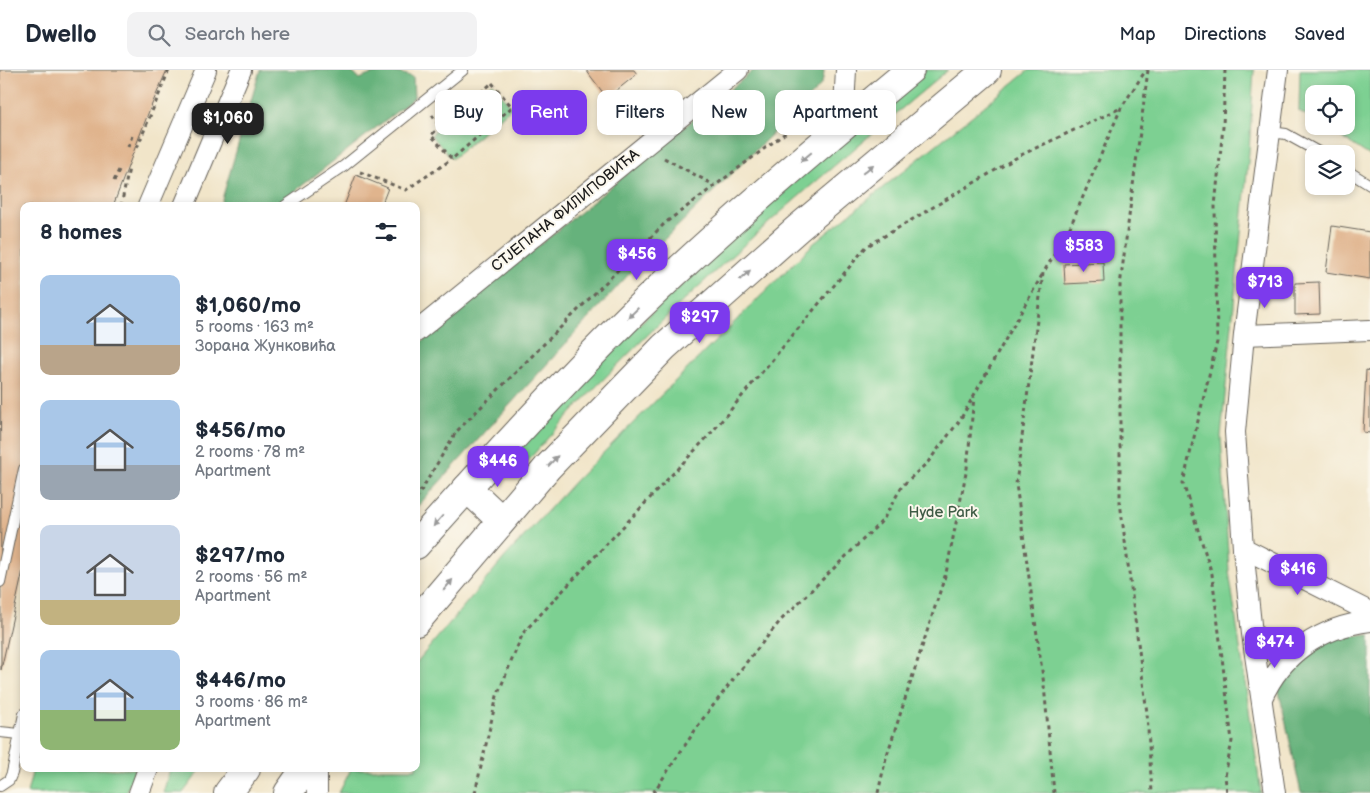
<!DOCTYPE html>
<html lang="en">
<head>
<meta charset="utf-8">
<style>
  :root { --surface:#fff; --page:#f2f2f3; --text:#1f2937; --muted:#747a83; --line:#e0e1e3; --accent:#7c3aed }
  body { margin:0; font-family:"Balsamiq Sans",sans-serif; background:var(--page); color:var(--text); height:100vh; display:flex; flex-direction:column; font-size:19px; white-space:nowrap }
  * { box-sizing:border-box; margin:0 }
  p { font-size:16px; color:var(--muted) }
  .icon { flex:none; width:28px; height:28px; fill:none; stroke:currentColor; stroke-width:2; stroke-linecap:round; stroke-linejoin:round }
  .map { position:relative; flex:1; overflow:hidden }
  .details { position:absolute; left:20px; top:132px; width:400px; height:570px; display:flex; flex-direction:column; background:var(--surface); border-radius:10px; box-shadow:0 2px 8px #0003 }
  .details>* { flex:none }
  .banner { position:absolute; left:435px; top:20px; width:475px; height:45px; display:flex; gap:10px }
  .fabs { position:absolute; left:1305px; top:15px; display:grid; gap:10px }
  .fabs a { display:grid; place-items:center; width:50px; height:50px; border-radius:10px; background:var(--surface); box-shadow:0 2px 8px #0003; font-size:25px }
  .price { position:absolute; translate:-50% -42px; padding:0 11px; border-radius:10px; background:var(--accent); color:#fff; font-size:16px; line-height:32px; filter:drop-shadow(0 1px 2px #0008) }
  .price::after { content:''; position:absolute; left:50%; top:30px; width:15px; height:11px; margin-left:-8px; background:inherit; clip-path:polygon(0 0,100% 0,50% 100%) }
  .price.on { background:#222; color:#fff }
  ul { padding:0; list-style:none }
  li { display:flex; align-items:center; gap:15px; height:125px; padding:0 20px }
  li span { display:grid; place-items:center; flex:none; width:140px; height:100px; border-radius:10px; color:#555 }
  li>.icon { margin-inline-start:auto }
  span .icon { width:60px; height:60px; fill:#fffc; stroke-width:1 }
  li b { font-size:21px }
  h2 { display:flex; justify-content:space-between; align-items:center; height:60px; padding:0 20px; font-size:21px }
  .pill { padding:0 18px; border-radius:10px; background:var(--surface); box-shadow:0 2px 8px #0003; font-size:18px; line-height:45px }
  .pill.on { background:var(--accent); color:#fff }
  header { display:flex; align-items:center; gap:30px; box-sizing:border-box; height:70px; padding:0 25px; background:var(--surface); border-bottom:1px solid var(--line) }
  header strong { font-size:24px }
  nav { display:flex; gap:28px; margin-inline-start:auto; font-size:18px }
  .search { width:350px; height:45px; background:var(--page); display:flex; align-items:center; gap:12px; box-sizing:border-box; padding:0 18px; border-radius:10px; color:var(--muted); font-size:19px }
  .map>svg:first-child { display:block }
  .green { fill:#7dd092; stroke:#4c7657 }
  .forest { fill:#66b27c; stroke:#41674c }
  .building { fill:#e0b48d }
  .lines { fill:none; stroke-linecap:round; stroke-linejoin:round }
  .service-casing { stroke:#676259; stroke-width:12 }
  .minor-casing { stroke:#676259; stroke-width:22 }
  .secondary-casing { stroke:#676259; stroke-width:30 }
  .path { stroke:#676259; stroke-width:3; stroke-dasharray:4 4; stroke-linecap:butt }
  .service { stroke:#fff; stroke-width:10 }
  .minor { stroke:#fff; stroke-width:20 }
  .secondary { stroke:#fff; stroke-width:28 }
  .oneway { fill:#999 }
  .labels { text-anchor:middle; stroke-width:4; stroke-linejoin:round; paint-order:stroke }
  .street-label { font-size:15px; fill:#1c1c1c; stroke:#fbf7ec }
  .park-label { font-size:15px; fill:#3e5b45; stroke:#fbf7ec }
</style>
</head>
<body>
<header>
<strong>Dwello</strong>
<div class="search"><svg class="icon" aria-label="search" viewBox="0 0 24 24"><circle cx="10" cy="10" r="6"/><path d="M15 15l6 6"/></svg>Search here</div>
<nav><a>Map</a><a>Directions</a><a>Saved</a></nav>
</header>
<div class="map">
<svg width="1370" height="723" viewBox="0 0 1370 723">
  <rect width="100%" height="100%" fill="#fbf7ec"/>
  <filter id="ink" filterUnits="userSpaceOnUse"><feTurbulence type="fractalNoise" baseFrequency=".02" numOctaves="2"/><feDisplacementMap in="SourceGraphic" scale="10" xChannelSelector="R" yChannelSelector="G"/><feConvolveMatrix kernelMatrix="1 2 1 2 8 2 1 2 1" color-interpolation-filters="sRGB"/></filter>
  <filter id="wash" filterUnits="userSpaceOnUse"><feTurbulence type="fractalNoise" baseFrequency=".0096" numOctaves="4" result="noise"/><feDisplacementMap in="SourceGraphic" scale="20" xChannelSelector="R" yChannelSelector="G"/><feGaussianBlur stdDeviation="1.12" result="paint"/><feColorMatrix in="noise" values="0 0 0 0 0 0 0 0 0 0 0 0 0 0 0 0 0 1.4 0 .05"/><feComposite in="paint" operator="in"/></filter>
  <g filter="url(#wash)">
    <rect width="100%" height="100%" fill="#f1e5c9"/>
    <g class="green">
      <path d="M 925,0 L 948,0 C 799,124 651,250 523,396 L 510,386 L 622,270 L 846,64 Z"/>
      <polygon points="1029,0 1254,0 1249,82 1221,366 1229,501 1261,723 339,723 351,699 416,699 416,593 505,487 578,408 814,173"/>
      <polygon points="1300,0 1370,0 1370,86 1324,56 1346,56 1346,24 1314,24 1314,50 1299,41"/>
      <polygon points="492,13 512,37 452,89 431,65"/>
      <polygon points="33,699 135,699 126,723 27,723"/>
      <polygon points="170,699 201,699 183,723 163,723"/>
    </g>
    <g class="forest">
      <path d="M 260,0 L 349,0 L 360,9 C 378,0 394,0 413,7 L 414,28 L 276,136 L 220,136 Z"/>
      <path d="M 754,0 L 824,0 C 824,11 820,17 813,24 L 629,204 L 416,438 L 416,276 Z"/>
      <path d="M 1370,565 L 1370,723 L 1301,723 L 1278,617 C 1291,594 1311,574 1338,567 C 1348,565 1360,566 1370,565 Z"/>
    </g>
    <g id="blocks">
      <g class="building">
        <polygon points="0,0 167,0 149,41 113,136 24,136 24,496 1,600"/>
        <polygon points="586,0 634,0 637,4 607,28"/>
        <polygon points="356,105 388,118 381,136 344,136"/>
        <polygon points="1332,156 1370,162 1370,209 1326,202"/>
        <polygon points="1103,192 1104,212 1065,214 1064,194"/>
        <polygon points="1319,212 1320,244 1295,245 1295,213"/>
        <polygon points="1366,300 1370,301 1370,363 1363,362"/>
      </g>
    </g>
  </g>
  <g filter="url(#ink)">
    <use href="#blocks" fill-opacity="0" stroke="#676259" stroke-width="1"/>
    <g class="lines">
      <g class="service-casing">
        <g id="service">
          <polyline points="1271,62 1286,64 1322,84"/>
          <polyline points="1346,100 1370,115"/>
          <polyline points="285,136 344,96 463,0"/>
          <polyline points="0,512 24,399"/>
          <polyline points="0,662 20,664"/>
          <polyline points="0,716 9,710 12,703 24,644"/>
        </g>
      </g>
      <g class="minor-casing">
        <g id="minor">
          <polyline points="843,56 846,0"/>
          <polyline points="148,136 206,0"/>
          <polyline points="184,136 241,0"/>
          <polyline points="416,262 738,0"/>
          <polyline points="1244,265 1370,260"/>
          <polyline points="1243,478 1370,542"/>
          <path d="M 1262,628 C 1282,583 1321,557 1370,551"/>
          <polyline points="139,723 148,699"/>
          <polyline points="317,723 317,699"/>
          <polyline points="1275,723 1252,564 1243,478 1235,362 1244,265 1278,0"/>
        </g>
      </g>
      <g class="secondary-casing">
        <g id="secondary">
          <polyline points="467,418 501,450"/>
          <path d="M 416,475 C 487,395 559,316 635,241 C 723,156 816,78 910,0"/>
          <polyline points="416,552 548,397 664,277 797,159 987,0"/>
          <polyline points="228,723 246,699"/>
          <polyline points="288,723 305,699"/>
        </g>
      </g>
      <g class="path">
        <polyline points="1148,0 1120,216 1120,432 1147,643 1152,723"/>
        <polyline points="1225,0 1223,57 1215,136 1217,272 1183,413 1212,504 1232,671 1225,706 1227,723"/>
        <polygon points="492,13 512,37 452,89 431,65"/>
        <polyline points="432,45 440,57"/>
        <polyline points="128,77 132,66"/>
        <polyline points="137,78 169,0"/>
        <polyline points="664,88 714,115"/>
        <polyline points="360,102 406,120 452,89"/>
        <polyline points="114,111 119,100"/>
        <polyline points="121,136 129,98"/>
        <polyline points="416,429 456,362 665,153 824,34"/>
        <polyline points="475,723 497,626 523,563 713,361 866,177 1021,85 1121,38"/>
        <polyline points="653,723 702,650 749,589 781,550 883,450 902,416 928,392 960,350 1042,205"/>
        <polyline points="878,723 886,688 946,503 967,398 974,327"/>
        <polyline points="1054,723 1044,615 1016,414 1043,203 1067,164 1121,38 1146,0"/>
      </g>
      <use href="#service" class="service"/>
      <use href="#minor" class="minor"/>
      <use href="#secondary" class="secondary"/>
    </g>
    <defs><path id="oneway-solid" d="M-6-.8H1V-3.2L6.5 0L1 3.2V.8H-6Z" transform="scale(1.25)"/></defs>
    <g class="oneway">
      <use href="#oneway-solid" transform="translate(806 87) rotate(140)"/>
      <use href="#oneway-solid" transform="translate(868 99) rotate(-40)"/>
      <use href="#oneway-solid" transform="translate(745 205) rotate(-42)"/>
      <use href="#oneway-solid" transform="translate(633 243) rotate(136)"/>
      <use href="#oneway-solid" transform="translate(553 391) rotate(-47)"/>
      <use href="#oneway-solid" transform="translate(438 451) rotate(131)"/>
      <use href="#oneway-solid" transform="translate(448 515) rotate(-50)"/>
    </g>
  </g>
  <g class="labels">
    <g class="street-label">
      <text transform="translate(565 140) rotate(-39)" y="5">СТЈЕПАНА ФИЛИПОВИЋА</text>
    </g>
    <g class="park-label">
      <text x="943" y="447">Hyde Park</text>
    </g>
  </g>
</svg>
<div class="fabs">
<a><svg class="icon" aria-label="locate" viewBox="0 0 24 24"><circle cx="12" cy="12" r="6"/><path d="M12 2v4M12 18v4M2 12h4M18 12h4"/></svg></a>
<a><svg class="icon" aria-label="layers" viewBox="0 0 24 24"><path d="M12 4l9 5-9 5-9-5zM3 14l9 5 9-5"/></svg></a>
</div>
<b class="price on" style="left:228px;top:75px">$1,060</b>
<b class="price" style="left:1084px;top:203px">$583</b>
<b class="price" style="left:637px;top:211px">$456</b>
<b class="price" style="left:1265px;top:239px">$713</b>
<b class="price" style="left:700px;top:274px">$297</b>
<b class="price" style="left:498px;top:418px">$446</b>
<b class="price" style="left:1298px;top:526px">$416</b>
<b class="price" style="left:1275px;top:599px">$474</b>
<div class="banner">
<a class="pill">Buy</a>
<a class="pill on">Rent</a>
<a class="pill">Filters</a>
<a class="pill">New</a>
<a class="pill">Apartment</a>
</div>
<section class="details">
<h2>8 homes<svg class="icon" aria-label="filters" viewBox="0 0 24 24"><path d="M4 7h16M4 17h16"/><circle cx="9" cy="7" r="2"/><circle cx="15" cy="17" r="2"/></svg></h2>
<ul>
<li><span style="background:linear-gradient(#a9c7e8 70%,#b9a48a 0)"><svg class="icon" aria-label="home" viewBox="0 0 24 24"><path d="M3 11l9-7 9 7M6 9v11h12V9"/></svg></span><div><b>$1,060/mo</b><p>5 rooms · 163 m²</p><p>Зорана Жунковића</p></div></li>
<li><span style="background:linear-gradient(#a9c7e8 65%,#9aa5b1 0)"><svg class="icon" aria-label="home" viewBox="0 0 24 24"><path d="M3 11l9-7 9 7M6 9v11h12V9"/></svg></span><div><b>$456/mo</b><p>2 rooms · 78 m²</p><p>Apartment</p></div></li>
<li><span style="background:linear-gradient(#c9d6e8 75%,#c2b280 0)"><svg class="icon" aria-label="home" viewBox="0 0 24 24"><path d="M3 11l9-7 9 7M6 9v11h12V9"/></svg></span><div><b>$297/mo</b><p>2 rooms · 56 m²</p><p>Apartment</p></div></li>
<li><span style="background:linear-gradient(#a9c7e8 60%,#8fb573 0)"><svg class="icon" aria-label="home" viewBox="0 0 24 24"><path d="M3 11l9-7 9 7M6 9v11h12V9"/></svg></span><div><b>$446/mo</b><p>3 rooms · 86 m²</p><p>Apartment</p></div></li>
</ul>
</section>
</div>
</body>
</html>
